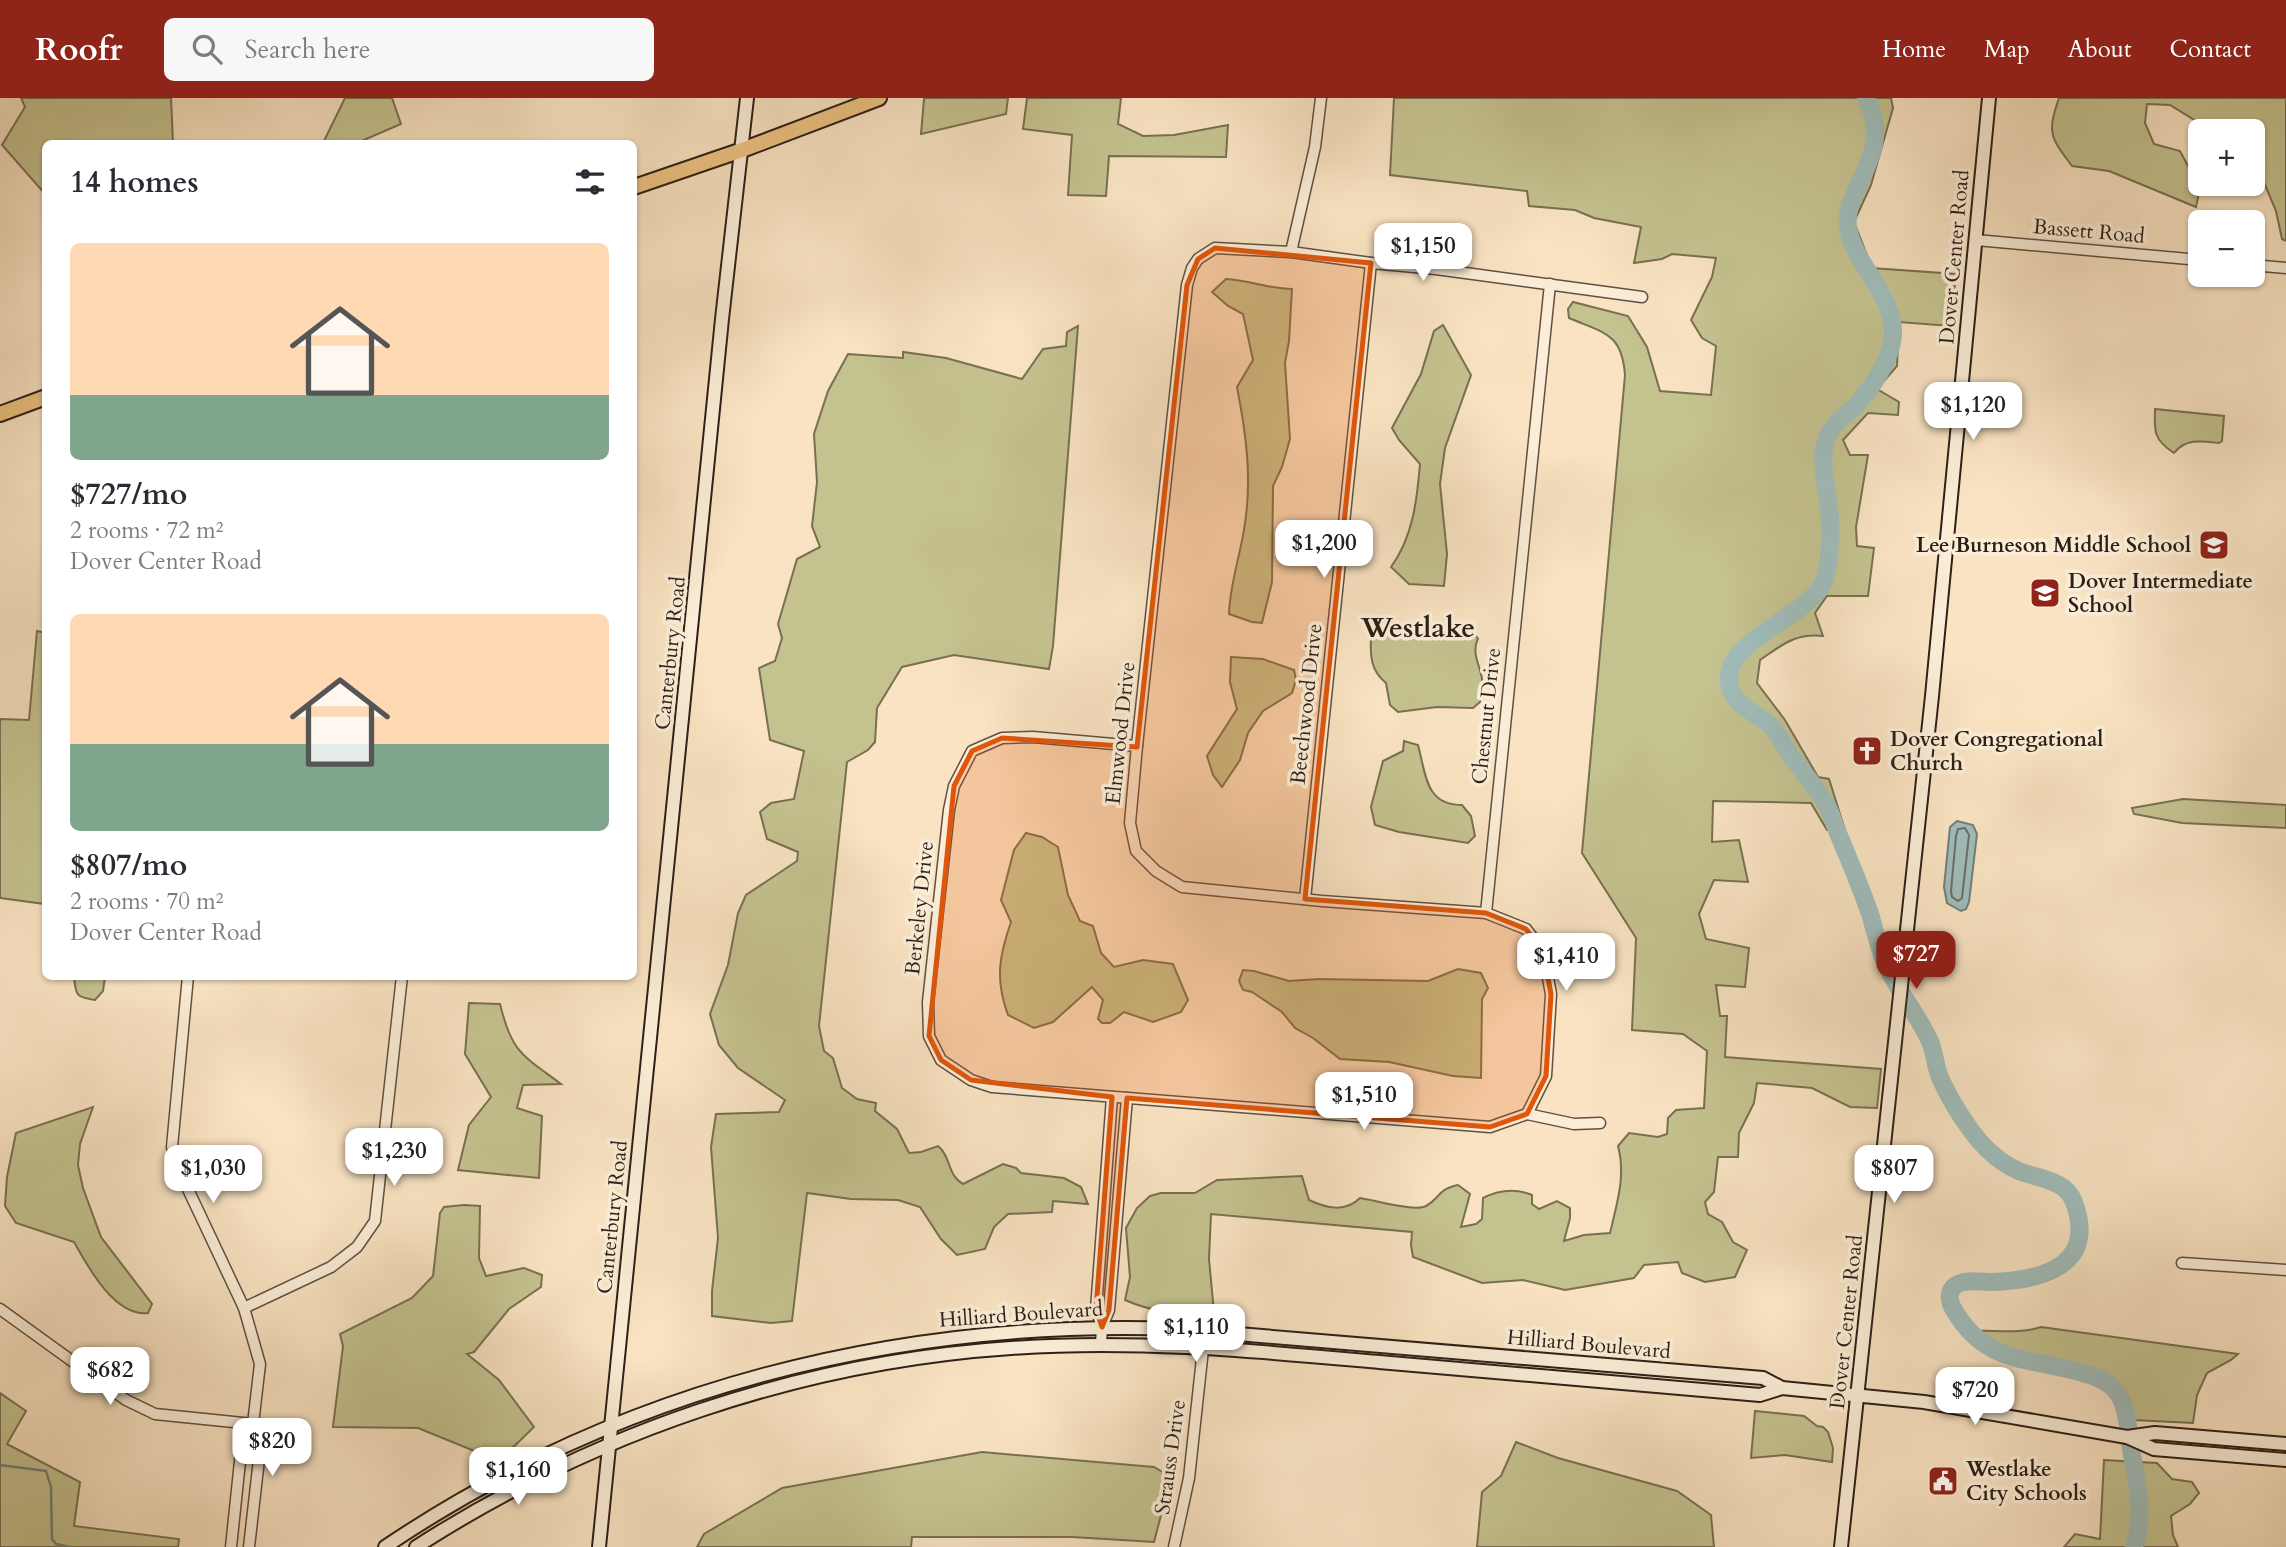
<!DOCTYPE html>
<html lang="en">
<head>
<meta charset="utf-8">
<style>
  :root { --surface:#fff; --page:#f7f7f7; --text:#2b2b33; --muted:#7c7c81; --accent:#8f2418 }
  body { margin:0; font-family:Cardo,serif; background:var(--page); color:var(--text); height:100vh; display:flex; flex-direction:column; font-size:26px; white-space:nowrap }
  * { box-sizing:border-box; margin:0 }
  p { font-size:23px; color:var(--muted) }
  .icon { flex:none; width:38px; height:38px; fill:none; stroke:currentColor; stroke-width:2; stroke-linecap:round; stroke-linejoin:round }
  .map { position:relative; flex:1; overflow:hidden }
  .sheet { position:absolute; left:42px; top:42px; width:595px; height:840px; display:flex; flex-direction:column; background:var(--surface); border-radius:10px; box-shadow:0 2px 5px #0004 }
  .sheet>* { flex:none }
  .tools { position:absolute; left:2188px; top:21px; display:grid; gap:14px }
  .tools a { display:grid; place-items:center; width:77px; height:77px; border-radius:10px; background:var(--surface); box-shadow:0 2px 5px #0004; font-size:35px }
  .price { position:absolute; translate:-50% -60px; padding:0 16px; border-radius:14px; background:#fff; color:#222; font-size:23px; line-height:46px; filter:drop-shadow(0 2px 4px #0008) }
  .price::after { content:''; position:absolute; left:50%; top:42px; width:21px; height:16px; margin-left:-10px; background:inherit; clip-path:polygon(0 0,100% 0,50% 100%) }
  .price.selected { background:var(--accent); color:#fff }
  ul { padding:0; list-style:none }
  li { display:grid; align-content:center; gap:14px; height:371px; padding:0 28px }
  li span { display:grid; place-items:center; height:217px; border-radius:10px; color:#555 }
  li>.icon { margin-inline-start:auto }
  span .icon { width:126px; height:126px; fill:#fffc; stroke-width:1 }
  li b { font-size:30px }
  h2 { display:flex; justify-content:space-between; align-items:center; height:84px; padding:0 28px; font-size:30px }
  header { display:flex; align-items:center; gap:42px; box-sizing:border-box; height:98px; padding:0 35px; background:var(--accent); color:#fff }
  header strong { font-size:33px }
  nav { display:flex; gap:38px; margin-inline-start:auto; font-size:24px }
  .search { width:490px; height:63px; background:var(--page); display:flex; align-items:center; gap:18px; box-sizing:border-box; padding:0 24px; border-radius:10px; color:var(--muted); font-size:26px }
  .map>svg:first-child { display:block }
  .green { fill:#c4c28f; stroke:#787052; stroke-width:2 }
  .water { fill:#a0bdbb; stroke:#727e79; stroke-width:2 }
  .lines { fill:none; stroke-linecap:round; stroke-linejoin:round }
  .shore { stroke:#666e68; stroke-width:2 }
  .stream { stroke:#727e79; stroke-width:2.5 }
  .river { stroke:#a0bdbb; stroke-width:18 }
  .street-casing { stroke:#605041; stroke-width:13 }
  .secondary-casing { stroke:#2d1f16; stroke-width:16 }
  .primary-casing { stroke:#2d1f16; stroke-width:18 }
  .street { stroke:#fbedd7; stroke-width:10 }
  .secondary { stroke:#fbedd7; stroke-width:12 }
  .primary { stroke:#ecc281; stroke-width:14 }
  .marked { fill:#df560c; fill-opacity:0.2; stroke:#df560c; stroke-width:5; stroke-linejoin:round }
  .labels { text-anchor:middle; stroke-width:7; stroke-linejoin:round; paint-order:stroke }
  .street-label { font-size:21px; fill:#2d1f16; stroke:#fbedd7 }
  .poi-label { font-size:21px; font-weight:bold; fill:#2d1f16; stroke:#fbedd7; text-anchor:start }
  .district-label { font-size:28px; font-weight:bold; fill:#2d1f16; stroke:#fbedd7 }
</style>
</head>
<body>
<header>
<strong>Roofr</strong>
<div class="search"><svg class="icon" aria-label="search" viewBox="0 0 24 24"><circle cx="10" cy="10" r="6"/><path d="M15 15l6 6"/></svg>Search here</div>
<nav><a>Home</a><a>Map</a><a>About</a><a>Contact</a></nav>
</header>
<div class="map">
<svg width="2286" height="1449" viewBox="0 0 2286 1449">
  <rect width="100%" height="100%" fill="#f9e3c2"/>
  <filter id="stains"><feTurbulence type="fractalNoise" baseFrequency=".00286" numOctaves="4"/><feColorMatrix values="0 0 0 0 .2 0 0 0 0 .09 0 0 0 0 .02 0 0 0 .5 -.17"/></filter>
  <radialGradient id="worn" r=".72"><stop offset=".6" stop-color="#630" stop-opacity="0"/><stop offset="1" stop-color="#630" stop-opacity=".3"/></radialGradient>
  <g class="green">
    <polygon points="21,0 171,0 173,45 46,46 45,96 2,47 25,9"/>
    <polygon points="345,0 392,0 401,26 357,45 323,45"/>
    <polygon points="926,0 1008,0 1006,16 921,36 924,1"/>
    <polygon points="1027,0 1121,0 1118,26 1143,38 1174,37 1228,27 1226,59 1109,58 1106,98 1068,97 1072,37 1023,31"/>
    <path d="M 1394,0 L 1891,0 L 1893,10 L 1871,87 L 1854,124 L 1872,170 L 1956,176 L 1951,228 L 1899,224 L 1897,268 L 1877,291 L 1899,304 L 1898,317 L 1868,315 L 1843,342 L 1850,357 L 1868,357 L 1856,429 L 1857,448 L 1874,450 L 1868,498 L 1827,498 L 1815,515 L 1823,538 C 1795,535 1782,547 1760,562 L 1757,585 L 1785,622 L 1818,679 L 1829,681 L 1845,732 L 1827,732 L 1811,705 L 1713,703 L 1712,744 L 1739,742 L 1748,784 L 1714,782 L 1699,816 L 1706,841 L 1749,850 L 1745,889 L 1716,887 L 1720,918 L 1727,918 L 1725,959 L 1881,971 L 1877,1010 L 1850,1009 L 1812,990 L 1757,985 L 1754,1005 L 1739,1035 L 1738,1059 L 1718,1059 L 1714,1094 L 1705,1104 L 1708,1116 L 1722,1124 L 1733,1144 L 1747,1152 L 1735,1179 L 1705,1184 L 1682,1175 L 1678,1164 L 1644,1167 L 1634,1180 L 1565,1192 L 1523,1182 L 1482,1185 L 1413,1159 L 1411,1147 L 1412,1134 L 1211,1116 L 1209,1161 L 1214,1214 C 1181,1215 1156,1216 1125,1202 L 1130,1179 L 1126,1130 L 1137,1110 L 1150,1098 L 1161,1095 L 1195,1095 L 1217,1082 L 1302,1078 L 1309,1102 C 1326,1110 1345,1115 1360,1100 C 1375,1102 1415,1114 1426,1108 C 1441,1100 1436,1092 1458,1087 L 1470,1096 L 1461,1129 L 1476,1126 L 1482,1121 L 1483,1100 C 1499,1092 1515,1090 1532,1097 L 1532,1106 L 1539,1111 L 1557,1103 L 1570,1110 L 1570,1120 L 1564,1143 L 1584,1137 L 1610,1135 C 1617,1105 1626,1078 1618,1048 L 1629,1035 L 1658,1039 L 1667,1036 L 1668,1020 L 1676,1012 L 1704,1010 L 1707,953 L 1683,936 L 1632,932 L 1636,840 L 1582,755 L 1625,277 C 1622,235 1604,235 1569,220 L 1568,211 L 1573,204 L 1628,218 L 1647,249 L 1660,293 L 1711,297 L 1716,248 L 1702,240 L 1691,222 L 1712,179 L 1716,160 L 1672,156 L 1662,161 L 1634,165 L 1641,129 L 1594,120 L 1575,112 L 1529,108 L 1527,93 L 1390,77 Z"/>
    <path d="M 2059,0 L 2286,0 L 2286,143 L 2282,141 L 2276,113 L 2252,56 L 2252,33 L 2212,33 L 2170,7 L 2147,6 L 2145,25 L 2154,46 L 2180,53 L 2200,90 L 2196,109 L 2109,73 L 2072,68 C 2050,39 2047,35 2059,0 Z"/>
    <path d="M 1226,181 C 1249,182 1269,191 1292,191 L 1289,243 L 1285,265 L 1290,341 L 1282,369 L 1273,388 L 1272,484 L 1262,525 L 1252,524 L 1229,516 C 1230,484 1241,456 1245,425 C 1252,379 1246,335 1237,289 L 1253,262 L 1243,216 L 1228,208 L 1212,194 Z"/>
    <path d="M 1443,227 L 1471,277 L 1445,350 L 1440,386 L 1447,456 L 1444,488 L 1409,486 L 1391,469 C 1413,439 1417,402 1420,366 L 1399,342 L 1392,330 L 1421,276 L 1434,233 Z"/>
    <path d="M 1078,228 L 1053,548 L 1049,571 L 954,557 L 902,569 L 877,610 L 875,644 L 868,652 L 847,664 L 819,928 L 824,953 L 833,960 L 842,990 L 857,1001 L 876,1005 L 875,1013 L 897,1031 L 909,1055 L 921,1054 L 938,1048 C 951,1058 947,1077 963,1086 L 1003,1066 L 1016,1070 L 1021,1075 L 1064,1080 L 1081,1089 L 1088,1106 L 1053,1103 L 1052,1114 L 1008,1116 L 994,1129 L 985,1151 L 957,1157 L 941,1141 L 920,1109 L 898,1102 L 851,1101 L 807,1095 L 792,1223 L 771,1225 L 712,1218 L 712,1193 L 718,1140 L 711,1049 L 716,1016 L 779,1014 L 785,1002 L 738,970 L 719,947 L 710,916 L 728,867 L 738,815 L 746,797 L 797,763 L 798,754 L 767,741 L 760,714 L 771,705 L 794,701 L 804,653 L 770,642 L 759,570 L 775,563 L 782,540 L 778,526 L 797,461 L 820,449 L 812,428 L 817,384 L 814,336 L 828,293 L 848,256 L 903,260 L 903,254 L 946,260 L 1022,281 L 1043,251 L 1066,248 L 1067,234 Z"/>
    <path d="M 2155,311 L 2224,318 L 2222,343 L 2219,345 C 2202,343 2186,340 2174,355 C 2154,342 2154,334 2155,311 Z"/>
    <path d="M 1424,525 L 1446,538 L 1475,536 L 1478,541 C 1471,555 1480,567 1482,581 C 1483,587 1481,597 1480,604 L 1473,610 L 1437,609 L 1398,614 L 1390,607 L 1386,585 C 1371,573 1370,558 1371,540 L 1404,533 Z"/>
    <polygon points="37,533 46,535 45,806 0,800 0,621 29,622"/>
    <polygon points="1231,559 1263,561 1294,572 1296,582 1292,595 1263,613 1248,635 1240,662 1222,689 1213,677 1207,658 1237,611 1230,584"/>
    <path d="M 1404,643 L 1418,647 C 1426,676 1425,707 1462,707 L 1471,718 L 1475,738 L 1468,745 L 1399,734 L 1375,727 L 1371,709 L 1383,663 L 1403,653 Z"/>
    <polygon points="2183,701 2286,707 2286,730 2182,725 2134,716 2132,710"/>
    <path d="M 1026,735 L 1042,739 L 1058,749 L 1068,797 L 1080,823 L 1093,828 L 1101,855 L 1114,869 L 1143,862 L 1173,866 L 1188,902 L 1181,914 L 1153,924 L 1124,914 L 1110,925 L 1102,925 L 1098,921 L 1103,902 L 1092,889 L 1053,924 L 1034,930 L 1008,917 C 995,882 999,858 1011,824 L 1001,802 L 1014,752 Z"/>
    <polygon points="1458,871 1481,875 1488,890 1482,901 1481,980 1453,978 1389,964 1340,961 1313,940 1295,930 1282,914 1252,894 1243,892 1239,883 1243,872 1254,873 1289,883 1319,881 1428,883"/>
    <path d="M 74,879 L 105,879 L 103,893 L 95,902 C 75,899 76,897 74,879 Z"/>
    <path d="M 469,905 L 500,906 C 512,955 522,957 561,986 L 523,987 L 517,1010 L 542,1018 L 539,1080 L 458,1072 L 469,1027 L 491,999 L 465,956 Z"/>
    <path d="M 93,1009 L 80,1046 L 78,1067 L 83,1090 L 101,1139 L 152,1206 L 148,1215 C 115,1219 88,1169 74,1144 L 16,1125 L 5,1108 L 7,1079 L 16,1035 Z"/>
    <polygon points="464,1107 480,1108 479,1160 486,1178 524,1170 542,1177 541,1189 509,1211 474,1254 467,1256 499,1282 534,1329 499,1363 418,1330 333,1329 343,1248 340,1236 412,1200 433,1178 440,1115 444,1109"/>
    <path d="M 2041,1229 L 2238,1256 L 2231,1262 L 2207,1275 L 2197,1297 L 2193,1325 L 2133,1322 L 2126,1316 L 2116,1293 L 2096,1279 L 2060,1268 L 1995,1254 L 1974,1240 L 1974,1233 C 1996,1232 2021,1236 2041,1229 Z"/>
    <polygon points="0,1295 26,1313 7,1346 80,1384 74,1428 179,1441 178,1449 0,1449"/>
    <polygon points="1755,1313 1804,1318 1817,1328 1823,1329 1828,1334 1833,1350 1832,1364 1785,1357 1751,1360"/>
    <polygon points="1516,1344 1558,1360 1677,1393 1711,1417 1714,1449 1477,1449 1482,1394 1501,1378"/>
    <polygon points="982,1354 1154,1369 1171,1379 1154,1444 1072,1439 912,1439 911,1449 697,1449 704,1436 782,1390"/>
    <polygon points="2104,1362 2157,1365 2172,1381 2192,1384 2199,1395 2190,1406 2171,1418 2173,1437 2178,1449 2064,1449 2075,1436 2100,1441"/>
  </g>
  <polygon class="water" points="1957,723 1973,727 1977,736 1969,804 1966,811 1961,813 1947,805 1944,789 1950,729"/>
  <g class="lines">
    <polygon class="shore" points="1965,730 1969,737 1962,800 1958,803 1952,799 1951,793 1956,738 1958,731"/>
    <polyline class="stream" points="0,1367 46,1373 51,1389 52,1441 56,1446 70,1449"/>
    <path class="river" d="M 1866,0 C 1897,58 1838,92 1849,134 C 1857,169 1895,199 1893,237 C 1891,262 1871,292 1853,310 C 1841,321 1829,329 1825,346 C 1820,367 1827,389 1829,411 C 1831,429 1831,468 1823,485 C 1808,520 1713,545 1731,592 C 1738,611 1759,615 1772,629 C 1778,635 1782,645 1787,652 C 1799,670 1815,687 1826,706 C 1832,716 1835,729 1840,740 C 1851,766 1862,792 1871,819 C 1875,834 1879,850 1885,864 C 1897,893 1919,917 1931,946 C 1935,958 1936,971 1941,982 C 1949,999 1959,1016 1970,1031 C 1983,1049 1998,1064 2019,1073 C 2038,1081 2065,1081 2074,1104 C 2097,1167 2044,1182 1993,1184 C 1983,1184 1965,1181 1956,1187 C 1947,1193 1949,1204 1954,1212 C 1986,1267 2029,1259 2083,1275 C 2094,1278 2109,1284 2116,1293 C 2129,1309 2128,1337 2132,1357 C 2137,1388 2145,1418 2134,1449"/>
    <g class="street-casing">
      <g id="street">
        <polyline points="1976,142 2200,162"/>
        <polyline points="1291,154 1315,49 1321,0"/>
        <polyline points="2252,167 2286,170"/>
        <polyline points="1137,648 1033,639 1002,640 972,653 954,688 949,712 928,904 929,938 941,962 971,982 992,989 1490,1029 1527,1016 1574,1026 1600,1025"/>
        <polyline points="1305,801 1371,165"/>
        <polyline points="1486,815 1550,186"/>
        <polyline points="188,878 172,1049 186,1087 244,1210 260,1266 253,1326"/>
        <polyline points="1527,1016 1546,978 1551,896 1543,853 1526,831 1486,815 1322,803 1182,789 1156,773 1136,753 1130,725 1137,648 1187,187 1192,170 1198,161 1215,150 1291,154 1371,165 1436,171 1642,199"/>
        <polyline points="2182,1165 2286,1172"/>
        <polyline points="244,1210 331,1169 357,1149 375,1123 402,878"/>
        <polyline points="0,1211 126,1302 155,1316 253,1326"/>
        <polyline points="1102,1229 1109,1212 1127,1000"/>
        <polyline points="1101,1246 1102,1229 1096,1211 1112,999"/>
        <polyline points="231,1449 243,1335 253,1326"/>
        <polyline points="249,1449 262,1335 253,1326"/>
        <polyline points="1174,1449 1189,1380 1205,1233"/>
      </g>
    </g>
    <g class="secondary-casing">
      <g id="secondary">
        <polyline points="2127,1339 2155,1335 2286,1346"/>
        <path d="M 385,1449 C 620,1290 897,1221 1178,1231 L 1763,1280 L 1782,1290"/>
        <path d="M 416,1449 C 593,1335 801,1264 1011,1250 C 1134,1241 1256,1253 1379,1264 C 1506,1275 1633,1286 1760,1297 L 1782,1290 L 1924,1304 L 2127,1339 L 2154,1351 L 2286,1362"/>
        <polyline points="599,1449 722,221 747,0"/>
        <polyline points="1841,1449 1932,598 1989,0"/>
      </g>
    </g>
    <g class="primary-casing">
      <g id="primary">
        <polyline points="634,89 742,52 879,0"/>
        <polyline points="0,316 46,299"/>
      </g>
    </g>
    <use href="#street" class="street"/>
    <use href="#secondary" class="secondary"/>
    <use href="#primary" class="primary"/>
  </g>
  <path class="marked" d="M 1215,150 L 1371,165 L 1305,801 L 1486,815 L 1526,831 L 1543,853 L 1551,896 L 1546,978 L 1527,1016 L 1490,1029 L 1127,1000 L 1109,1212 L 1102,1229 L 1096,1211 L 1112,999 L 971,982 L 941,962 L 929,938 L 954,688 L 972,653 L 1002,640 L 1137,649 L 1187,187 L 1198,161 Z"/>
  <defs>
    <g id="school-square" transform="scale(1.575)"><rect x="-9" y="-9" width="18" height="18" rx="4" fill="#8f2418" stroke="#fbedd7"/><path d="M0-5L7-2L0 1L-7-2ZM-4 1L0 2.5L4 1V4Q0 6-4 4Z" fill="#fff"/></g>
    <g id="church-square" transform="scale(1.575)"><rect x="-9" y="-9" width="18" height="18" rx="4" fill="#8f2418" stroke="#fbedd7"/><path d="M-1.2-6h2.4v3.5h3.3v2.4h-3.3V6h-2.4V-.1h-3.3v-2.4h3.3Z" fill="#fff"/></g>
    <g id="civic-square" transform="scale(1.575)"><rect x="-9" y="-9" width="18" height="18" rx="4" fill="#8f2418" stroke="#fbedd7"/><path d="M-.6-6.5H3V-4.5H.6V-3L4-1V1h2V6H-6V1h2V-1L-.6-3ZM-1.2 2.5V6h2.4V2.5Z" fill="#fff"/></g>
  </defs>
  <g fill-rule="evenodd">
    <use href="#school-square" x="2214" y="447"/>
    <use href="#school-square" x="2045" y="495"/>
    <use href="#church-square" x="1867" y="653"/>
    <use href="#civic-square" x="1943" y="1383"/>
  </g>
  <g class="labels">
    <g class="street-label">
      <text transform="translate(2089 133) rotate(5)" y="7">Bassett Road</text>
      <text transform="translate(1954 159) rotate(-85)" y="7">Dover Center Road</text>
      <text transform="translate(670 555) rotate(-84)" y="7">Canterbury Road</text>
      <text transform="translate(1306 606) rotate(-84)" y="7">Beechwood Drive</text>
      <text transform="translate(1486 618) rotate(-84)" y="7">Chestnut Drive</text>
      <text transform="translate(1120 635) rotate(-84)" y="7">Elmwood Drive</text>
      <text transform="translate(919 810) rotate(-84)" y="7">Berkeley Drive</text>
      <text transform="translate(612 1119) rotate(-84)" y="7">Canterbury Road</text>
      <text transform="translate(1021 1216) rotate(-4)" y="7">Hilliard Boulevard</text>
      <text transform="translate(1846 1224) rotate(-84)" y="7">Dover Center Road</text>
      <text transform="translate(1589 1246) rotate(5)" y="7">Hilliard Boulevard</text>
      <text transform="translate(1170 1359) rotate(-82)" y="7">Strauss Drive</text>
    </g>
    <g class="poi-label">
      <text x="2191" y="454" text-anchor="end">Lee Burneson Middle School</text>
      <text x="2068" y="490">Dover Intermediate<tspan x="2068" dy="24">School</tspan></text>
      <text x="1890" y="648">Dover Congregational<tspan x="1890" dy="24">Church</tspan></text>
      <text x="1966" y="1378">Westlake<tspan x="1966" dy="24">City Schools</tspan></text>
    </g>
    <g class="district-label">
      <text x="1418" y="539">Westlake</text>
    </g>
  </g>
  <rect width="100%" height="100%" filter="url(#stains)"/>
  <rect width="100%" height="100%" fill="url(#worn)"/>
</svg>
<div class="tools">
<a>+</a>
<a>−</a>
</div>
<b class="price" style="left:1423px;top:185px">$1,150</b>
<b class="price" style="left:1973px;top:344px">$1,120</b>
<b class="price" style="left:1324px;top:482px">$1,200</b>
<b class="price selected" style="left:1916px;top:893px">$727</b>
<b class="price" style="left:1566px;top:895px">$1,410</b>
<b class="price" style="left:1364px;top:1034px">$1,510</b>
<b class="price" style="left:394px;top:1090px">$1,230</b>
<b class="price" style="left:213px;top:1107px">$1,030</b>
<b class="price" style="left:1894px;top:1107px">$807</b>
<b class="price" style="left:1196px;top:1266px">$1,110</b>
<b class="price" style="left:110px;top:1309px">$682</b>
<b class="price" style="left:1975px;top:1329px">$720</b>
<b class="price" style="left:272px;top:1380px">$820</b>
<b class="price" style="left:518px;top:1409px">$1,160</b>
<section class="sheet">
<h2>14 homes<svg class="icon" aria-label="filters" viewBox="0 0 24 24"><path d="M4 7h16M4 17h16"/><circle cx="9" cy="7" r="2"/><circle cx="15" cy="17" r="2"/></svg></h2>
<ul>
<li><span style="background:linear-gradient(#ffd9b3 70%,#7fa58c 0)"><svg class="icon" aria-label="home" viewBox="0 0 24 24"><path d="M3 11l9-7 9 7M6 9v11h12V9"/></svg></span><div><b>$727/mo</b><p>2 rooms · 72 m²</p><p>Dover Center Road</p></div></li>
<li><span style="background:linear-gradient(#ffd9b3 60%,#7fa58c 0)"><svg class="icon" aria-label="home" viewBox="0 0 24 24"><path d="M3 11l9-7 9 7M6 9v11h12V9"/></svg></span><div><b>$807/mo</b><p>2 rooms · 70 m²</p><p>Dover Center Road</p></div></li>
</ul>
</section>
</div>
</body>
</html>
